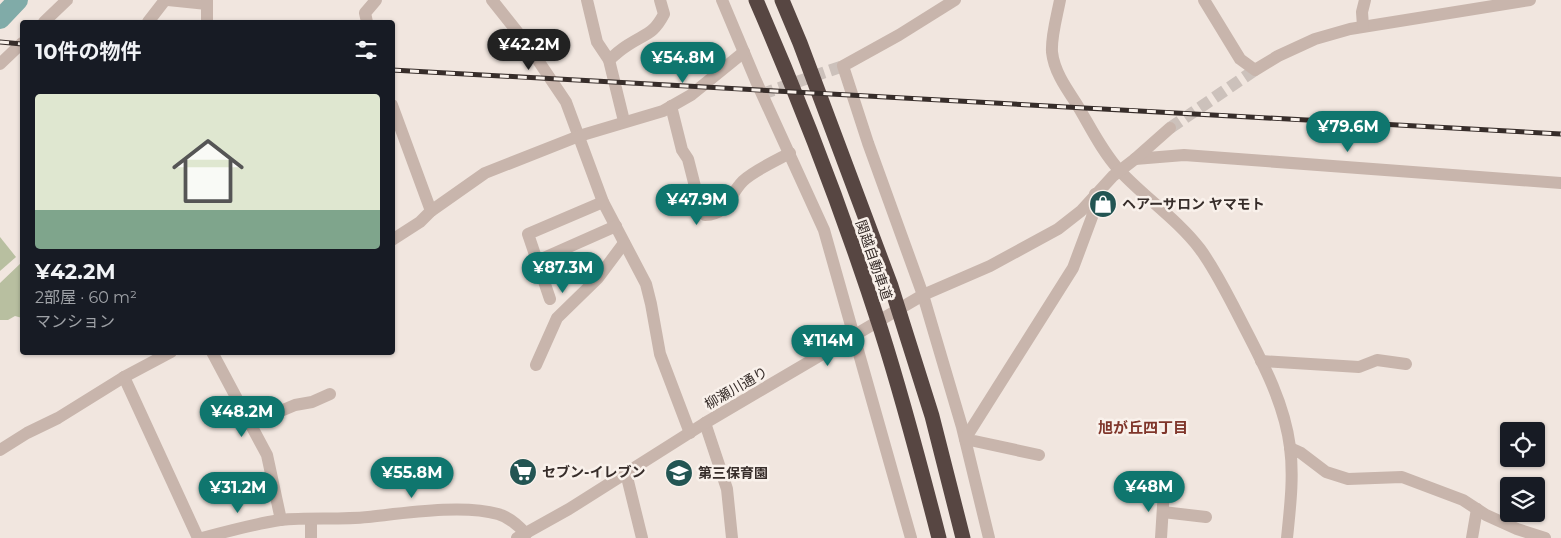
<!DOCTYPE html>
<html lang="ja">
<head>
<meta charset="utf-8">
<style>
  :root { --surface:#171b24; --page:#20242c; --text:#f1f3f6; --muted:#9ea1a6; --line:#363941; --accent:#0f766e }
  body { margin:0; font-family:Montserrat,"Noto Sans JP",sans-serif; background:var(--page); color:var(--text); height:100vh; display:flex; flex-direction:column; font-size:19px; white-space:nowrap }
  * { box-sizing:border-box; margin:0 }
  p { font-size:16px; color:var(--muted) }
  .icon { flex:none; width:28px; height:28px; fill:none; stroke:currentColor; stroke-width:2; stroke-linecap:round; stroke-linejoin:round }
  .map { position:relative; flex:1; overflow:hidden }
  .panel { position:absolute; left:20px; top:20px; width:375px; height:335px; display:flex; flex-direction:column; background:var(--surface); border-radius:5px; box-shadow:0 1px 4px #0004 }
  .panel>* { flex:none }
  .tools { position:absolute; left:1500px; top:422px; display:grid; gap:10px }
  .tools a { display:grid; place-items:center; width:45px; height:45px; border-radius:5px; background:var(--surface); box-shadow:0 1px 4px #0004; font-size:25px }
  .price { position:absolute; translate:-50% -42px; padding:0 11px; border-radius:18px; background:var(--accent); color:#fff; font-size:16px; line-height:32px; filter:drop-shadow(0 1px 2px #0008) }
  .price::after { content:''; position:absolute; left:50%; top:30px; width:15px; height:11px; margin-left:-8px; background:inherit; clip-path:polygon(0 0,100% 0,50% 100%) }
  .price.on { background:#222; color:#fff }
  ul { padding:0; list-style:none }
  li { display:grid; align-content:center; gap:10px; height:265px; padding:0 15px }
  li+li { border-top:1px solid var(--line) }
  li span { display:grid; place-items:center; height:155px; border-radius:5px; color:#555 }
  li>.icon { margin-inline-start:auto }
  span .icon { width:90px; height:90px; fill:#fffc; stroke-width:1 }
  li b { font-size:21px }
  h2 { display:flex; justify-content:space-between; align-items:center; height:60px; padding:0 15px; font-size:21px }
  .map>svg:first-child { display:block }
  .green { fill:#b8bfa0 }
  .lines { fill:none; stroke-linecap:round; stroke-linejoin:round }
  .river { stroke:#80aba8; stroke-width:20 }
  .minor-tunnel { stroke:#ccc1bb; stroke-width:12; stroke-dasharray:12 6; stroke-linecap:butt }
  .minor { stroke:#c8b5ac; stroke-width:12 }
  .highway { stroke:#574642; stroke-width:15 }
  .rail-casing { stroke:#372d2a; stroke-width:5 }
  .rail { stroke:#f9f1eb; stroke-width:3; stroke-dasharray:9; stroke-linecap:butt }
  .labels { text-anchor:middle; stroke-width:5; stroke-linejoin:round; paint-order:stroke }
  .poi-label { font-size:14px; font-weight:bold; fill:#372d2a; stroke:#f9f1eb; text-anchor:start }
  .street-label { font-size:14px; fill:#372d2a; stroke:#f9f1eb }
  .neighbourhood-label { font-size:15px; font-weight:bold; fill:#7f352a; stroke:#f9f1eb }
</style>
</head>
<body>
<div class="map">
<svg width="1561" height="538" viewBox="0 0 1561 538">
  <rect width="100%" height="100%" fill="#f1e6df"/>
  <g class="green">
    <polygon points="0,237 16,257 0,271"/>
    <polygon points="22,262 22,318 15,316 8,320 0,320 0,283"/>
  </g>
  <g class="lines">
    <polyline class="river" points="0,19 18,0"/>
    <g class="minor-tunnel">
      <polyline points="762,94 843,66"/>
      <polyline points="1170,128 1255,70"/>
    </g>
    <g class="minor">
      <polyline points="168,0 207,4"/>
      <polyline points="492,0 527,44 566,102 603,202 646,284 651,304 660,354 690,433"/>
      <polyline points="587,0 597,42 609,60 624,121"/>
      <polyline points="722,0 756,81 824,230 911,538"/>
      <polyline points="955,0 899,35 843,66 868,143 923,295 962,427 989,538"/>
      <path d="M 1060,0 C 1057,16 1051,36 1052,52 C 1054,71 1066,88 1076,103 C 1090,126 1101,150 1119,170 C 1145,198 1177,219 1200,249 C 1214,268 1225,290 1236,311 C 1258,354 1284,399 1290,447 C 1294,477 1290,508 1287,538"/>
      <polyline points="1204,0 1240,59 1255,70 1278,56 1315,39 1350,29 1530,0"/>
      <polyline points="44,22 67,0"/>
      <polyline points="148,22 165,0"/>
      <polyline points="207,22 207,0"/>
      <polyline points="367,22 365,13 376,0"/>
      <polyline points="1363,26 1362,12 1365,0"/>
      <path d="M 609,60 C 615,55 621,49 628,45 C 646,33 653,35 664,14 L 660,0"/>
      <polyline points="0,64 22,43"/>
      <polyline points="392,105 431,211"/>
      <path d="M 671,106 L 682,150 L 688,159 L 701,210 L 705,215 C 729,214 728,196 743,181 C 753,171 777,160 790,153"/>
      <polyline points="1135,159 1184,155 1561,183"/>
      <polyline points="392,240 420,222 431,211 485,173 579,136 663,111 691,95 744,52"/>
      <polyline points="537,261 616,226"/>
      <polyline points="550,299 528,234 603,202"/>
      <polyline points="212,352 267,455 281,520"/>
      <polyline points="1261,361 1359,367 1377,360 1406,364"/>
      <polyline points="536,365 557,318 598,278 624,243"/>
      <polyline points="124,377 198,538"/>
      <polyline points="705,423 727,489 732,538"/>
      <polyline points="250,424 295,405 312,402 330,394"/>
      <polyline points="1290,448 1301,453 1326,472 1348,479 1402,477 1463,500 1486,515 1517,529 1545,538"/>
      <polyline points="0,450 27,433 58,418 124,377 171,352"/>
      <polyline points="1039,455 965,439 1073,268 1092,217 1095,194"/>
      <polyline points="626,473 642,538"/>
      <polyline points="1163,512 1206,517"/>
      <polyline points="311,519 311,538"/>
      <path d="M 202,538 C 228,531 254,524 280,520 C 309,517 339,520 368,517 C 405,513 463,504 498,514 C 509,517 519,526 526,534"/>
      <polyline points="517,538 569,509 705,423 923,295 990,266 1058,229 1081,211 1113,176 1135,159 1170,128"/>
      <polyline points="1161,538 1164,490"/>
      <polyline points="1472,538 1477,509"/>
    </g>
    <g class="highway">
      <path d="M 756,0 C 803,108 845,218 881,330 C 903,399 921,468 939,538"/>
      <polyline points="782,0 800,43 891,286 932,416 963,538"/>
    </g>
    <g class="rail-casing">
      <g id="rail">
        <polyline points="0,42 22,44"/>
        <polyline points="392,70 1561,134"/>
      </g>
    </g>
    <use href="#rail" class="rail"/>
  </g>
  <defs>
    <g id="shop-disc" transform="scale(1.4375)"><circle r="9.5" fill="#235553" stroke="#f9f1eb"/><path d="M-5-2.5h2.3a2.7 3.5 0 0 1 5.4 0H5L5.5 6h-11ZM-1.5-2.5h3a1.5 2.3 0 0 0-3 0Z" fill="#fff"/></g>
    <g id="supermarket-disc" transform="scale(1.4375)"><circle r="9.5" fill="#235553" stroke="#f9f1eb"/><path d="M-6-5.5h2.5l.6 2H6L4.5 2H-2.5L-4.4-4H-6ZM-1.5 3.2a1.3 1.3 0 1 0 .1 0ZM3 3.2a1.3 1.3 0 1 0 .1 0Z" fill="#fff"/></g>
    <g id="school-disc" transform="scale(1.4375)"><circle r="9.5" fill="#235553" stroke="#f9f1eb"/><path d="M0-5L7-2L0 1L-7-2ZM-4 1L0 2.5L4 1V4Q0 6-4 4Z" fill="#fff"/></g>
  </defs>
  <g fill-rule="evenodd">
    <use href="#shop-disc" x="1103" y="204"/>
    <use href="#supermarket-disc" x="523" y="472"/>
    <use href="#school-disc" x="679" y="473"/>
  </g>
  <g class="labels">
    <g class="poi-label">
      <text x="1122" y="209">ヘアーサロン ヤマモト</text>
      <text x="542" y="477">セブン-イレブン</text>
      <text x="698" y="478">第三保育園</text>
    </g>
    <g class="street-label">
      <text transform="translate(874 260) rotate(71)" y="5">関越自動車道</text>
      <text transform="translate(736 388) rotate(-30)" y="5">柳瀬川通り</text>
    </g>
    <g class="neighbourhood-label">
      <text x="1143" y="433">旭が丘四丁目</text>
    </g>
  </g>
</svg>
<div class="tools">
<a><svg class="icon" aria-label="locate" viewBox="0 0 24 24"><circle cx="12" cy="12" r="6"/><path d="M12 2v4M12 18v4M2 12h4M18 12h4"/></svg></a>
<a><svg class="icon" aria-label="layers" viewBox="0 0 24 24"><path d="M12 4l9 5-9 5-9-5zM3 14l9 5 9-5"/></svg></a>
</div>
<b class="price on" style="left:529px;top:71px">¥42.2M</b>
<b class="price" style="left:683px;top:84px">¥54.8M</b>
<b class="price" style="left:1348px;top:153px">¥79.6M</b>
<b class="price" style="left:697px;top:226px">¥47.9M</b>
<b class="price" style="left:563px;top:294px">¥87.3M</b>
<b class="price" style="left:828px;top:367px">¥114M</b>
<b class="price" style="left:242px;top:438px">¥48.2M</b>
<b class="price" style="left:412px;top:499px">¥55.8M</b>
<b class="price" style="left:1149px;top:513px">¥48M</b>
<b class="price" style="left:238px;top:514px">¥31.2M</b>
<section class="panel">
<h2>10件の物件<svg class="icon" aria-label="filters" viewBox="0 0 24 24"><path d="M4 7h16M4 17h16"/><circle cx="9" cy="7" r="2"/><circle cx="15" cy="17" r="2"/></svg></h2>
<ul>
<li><span style="background:linear-gradient(#dfe7d0 75%,#7fa58c 0)"><svg class="icon" aria-label="home" viewBox="0 0 24 24"><path d="M3 11l9-7 9 7M6 9v11h12V9"/></svg></span><div><b>¥42.2M</b><p>2部屋 · 60 m²</p><p>マンション</p></div></li>
</ul>
</section>
</div>
</body>
</html>
